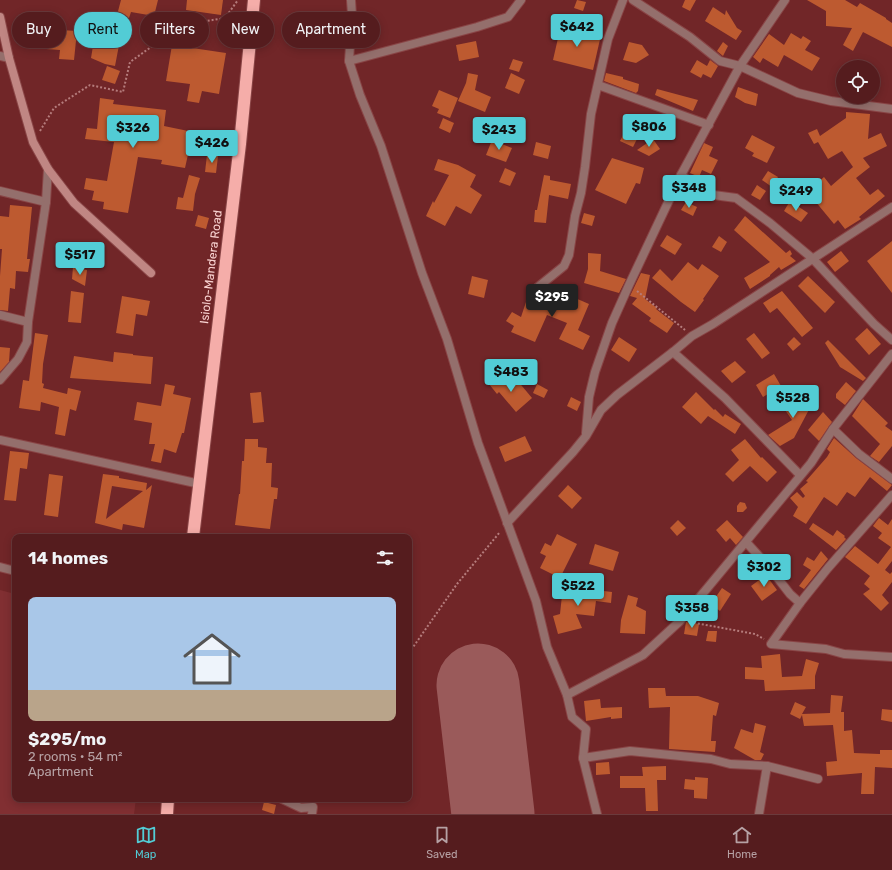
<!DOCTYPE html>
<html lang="en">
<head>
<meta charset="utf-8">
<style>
  :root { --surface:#551c1e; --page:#5e292b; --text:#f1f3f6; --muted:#b6a1a4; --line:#6b3a3c; --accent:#52ccd5 }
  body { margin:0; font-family:Rubik,sans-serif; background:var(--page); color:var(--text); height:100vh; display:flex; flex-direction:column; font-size:15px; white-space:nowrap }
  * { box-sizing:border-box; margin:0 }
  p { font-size:13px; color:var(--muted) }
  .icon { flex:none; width:22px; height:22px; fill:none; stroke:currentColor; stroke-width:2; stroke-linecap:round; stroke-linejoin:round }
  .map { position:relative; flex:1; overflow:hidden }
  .drawer { position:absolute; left:12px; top:534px; width:400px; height:268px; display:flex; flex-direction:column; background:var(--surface); border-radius:8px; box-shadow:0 2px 10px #0003,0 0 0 1px var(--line) }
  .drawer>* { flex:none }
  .banner { position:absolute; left:12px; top:12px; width:400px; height:36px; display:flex; gap:8px }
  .fabs { position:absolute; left:836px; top:60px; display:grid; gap:8px }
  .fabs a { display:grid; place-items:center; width:44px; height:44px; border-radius:50%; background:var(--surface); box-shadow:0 2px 10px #0003,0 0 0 1px var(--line); font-size:20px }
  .price { position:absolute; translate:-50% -34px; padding:0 9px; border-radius:4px; background:var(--accent); color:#111; font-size:13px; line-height:26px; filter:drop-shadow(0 1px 2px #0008) }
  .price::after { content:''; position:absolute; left:50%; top:24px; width:12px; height:9px; margin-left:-6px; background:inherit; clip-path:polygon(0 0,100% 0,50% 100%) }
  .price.current { background:#222; color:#fff }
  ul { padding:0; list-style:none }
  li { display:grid; align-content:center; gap:8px; height:212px; padding:0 16px }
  li span { display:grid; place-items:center; height:124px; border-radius:8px; color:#555 }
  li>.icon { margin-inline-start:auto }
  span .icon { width:72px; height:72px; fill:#fffc; stroke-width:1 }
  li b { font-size:17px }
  h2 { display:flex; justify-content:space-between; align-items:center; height:48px; padding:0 16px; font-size:17px }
  .chip { padding:0 14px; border-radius:18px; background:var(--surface); box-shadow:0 2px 10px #0003,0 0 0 1px var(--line); font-size:14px; line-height:36px }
  .chip.current { background:var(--accent); color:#111 }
  .tab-bar { display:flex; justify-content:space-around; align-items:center; height:56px; border-top:1px solid var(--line); background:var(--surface); font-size:11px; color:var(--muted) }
  .tab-bar a { display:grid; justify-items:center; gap:2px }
  .tab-bar .current { color:var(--accent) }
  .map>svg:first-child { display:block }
  .built { fill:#812f32 }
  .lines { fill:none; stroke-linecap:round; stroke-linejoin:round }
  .runway { stroke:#9a5a5a; stroke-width:83 }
  .building { fill:#bd5a30; fill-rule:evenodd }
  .street-casing { stroke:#894546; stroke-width:10 }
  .secondary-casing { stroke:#894546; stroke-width:10 }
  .highway-casing { stroke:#894546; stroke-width:14 }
  .path { stroke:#b57c7c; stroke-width:2; stroke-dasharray:2 2; stroke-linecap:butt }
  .street { stroke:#946f6c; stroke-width:8 }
  .secondary { stroke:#c08683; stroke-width:8 }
  .highway { stroke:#f5ada9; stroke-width:12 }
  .labels { text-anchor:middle; stroke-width:3; stroke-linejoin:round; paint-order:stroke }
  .street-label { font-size:12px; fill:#f9d3d1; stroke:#712628 }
</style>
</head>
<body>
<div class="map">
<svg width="892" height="814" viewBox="0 0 892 814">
  <rect width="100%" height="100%" fill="#712628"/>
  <polygon class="built" points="0,590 15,594 15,799 136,799 134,814 0,814"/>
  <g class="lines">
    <polyline class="runway" points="478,685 493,814"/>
  </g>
  <g class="building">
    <polygon points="121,0 158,0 154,16 131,12 129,18 117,15"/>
    <polygon points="187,0 223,0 221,15 186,10"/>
    <polygon points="577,0 586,2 583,11 574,8"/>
    <polygon points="685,0 696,0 690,11 682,7"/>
    <polygon points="807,0 845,0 857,7 860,3 886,18 886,19 892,23 892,47 863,32 853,51 843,45 852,28 826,26 826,11"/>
    <polygon points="713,7 725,15 726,10 737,28 742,31 736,40 705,21"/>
    <polygon points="50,16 60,17 59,29 60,30 77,31 74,60 59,59 60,50 46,49"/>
    <polygon points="561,25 601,35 593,70 553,60"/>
    <polygon points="96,28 116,31 114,39 120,40 115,66 105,64 91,58"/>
    <polygon points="791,33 801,39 803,36 811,41 805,50 820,58 812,71 784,55 778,67 763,58 760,63 753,57 769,34 784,45"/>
    <polygon points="476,41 479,57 459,61 456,45"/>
    <polygon points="629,42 642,45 649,55 636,63 623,60"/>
    <polygon points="723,42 728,46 723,56 717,51"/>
    <polygon points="172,45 226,53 219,94 202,91 199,103 187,101 190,84 166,81"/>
    <polygon points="513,59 523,62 519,72 509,69"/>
    <polygon points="697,60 707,66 710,60 718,66 711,78 703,74 701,78 690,72"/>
    <polygon points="107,66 120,71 115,84 102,80"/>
    <polygon points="468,73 478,75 475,90 491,97 485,112 458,101 466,83"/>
    <polygon points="511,73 525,80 519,94 505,88"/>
    <polygon points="606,73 623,77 623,79 639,84 638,91 636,93 604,81"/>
    <polygon points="738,87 758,94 756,106 745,103 735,97"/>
    <polygon points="657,89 698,100 693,111 655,95"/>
    <polygon points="439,90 458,98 450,118 437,113 439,109 432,106"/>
    <polygon points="100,98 114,100 113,104 166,110 164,126 193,132 185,168 161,164 162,160 138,157 128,213 103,209 104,202 92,200 94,191 84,189 86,178 107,181 114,142 85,139 87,128 97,129"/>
    <polygon points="846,112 870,114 868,139 881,133 887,146 863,158 870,167 856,178 870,195 878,189 885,196 859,217 861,219 845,229 838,220 834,224 801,184 809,178 815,185 824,177 831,186 853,167 842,151 828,159 818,142 814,144 808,133 817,129 820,136 846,118"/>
    <polygon points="443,118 454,123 450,133 439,128"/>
    <polygon points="630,122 642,129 633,147 620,141"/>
    <polygon points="752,135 775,147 767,163 752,156 754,153 745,148"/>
    <polygon points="653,139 660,149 649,156 637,150"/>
    <polygon points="492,140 512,148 506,162 486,155"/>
    <polygon points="536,142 551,146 548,159 533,155"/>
    <polygon points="704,143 713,147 709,156 718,160 711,174 702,170 699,177 690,173"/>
    <polygon points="207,155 218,156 216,173 205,172"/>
    <polygon points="612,158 644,168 640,184 636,183 626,204 595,190"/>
    <polygon points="438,159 458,165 476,175 470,187 482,195 471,214 456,206 445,226 426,216 433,201 434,203 449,175 434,170"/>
    <polygon points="505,168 516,173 510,186 499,182"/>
    <polygon points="768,171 778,177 772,187 762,180"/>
    <polygon points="189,175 200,178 195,194 193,211 176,209 178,197 183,198"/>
    <polygon points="544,175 550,176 550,180 571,184 568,199 549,195 546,223 534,222 535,210 537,210"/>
    <polygon points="757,185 766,191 760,200 751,195"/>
    <polygon points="790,201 808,213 801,222 784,211"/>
    <polygon points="686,202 697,207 693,216 681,210"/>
    <polygon points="10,205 32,207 27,259 30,259 28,272 16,271 15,289 10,288 8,311 0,310 0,276 2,249 0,249 0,216 9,217"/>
    <polygon points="584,213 595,216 592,226 581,223"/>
    <polygon points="198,215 209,218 206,229 195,226"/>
    <polygon points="745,216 786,253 790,250 792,254 790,256 796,261 781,270 779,267 770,275 770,276 750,289 744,278 770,262 734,230"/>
    <polygon points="667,235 682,244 675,255 660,246"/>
    <polygon points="719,236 727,242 721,252 712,247"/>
    <polygon points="892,241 892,293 867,261"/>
    <polygon points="68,251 79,258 73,267 59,265"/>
    <polygon points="841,251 849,261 835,272 827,262"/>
    <polygon points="588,253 601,254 600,271 626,279 619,293 584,283 588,269"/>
    <polygon points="688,262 698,270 702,264 719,276 703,299 704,300 695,312 681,302 652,278 660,269 672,281"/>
    <polygon points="73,267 87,270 85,286 72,279"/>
    <polygon points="641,273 650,275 645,299 657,308 656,309 674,323 667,333 649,321 651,318 632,304 637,298 630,296"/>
    <polygon points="472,276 488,280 484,298 468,294"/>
    <polygon points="808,276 835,302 825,313 798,286"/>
    <polygon points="545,289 559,294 559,291 589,304 578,330 590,336 583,350 559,339 567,323 547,315 535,342 511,332 514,326 506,321 512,312 521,317 527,299 540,303"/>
    <polygon points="71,291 84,293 81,323 68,322"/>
    <polygon points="782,291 813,328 802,337 777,308 770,313 763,303"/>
    <polygon points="122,296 150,301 147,316 136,314 133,336 116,333"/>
    <polygon points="867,328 881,344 869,355 855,339"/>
    <polygon points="35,333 48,335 43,364 42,383 44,384 43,388 67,394 68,388 81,391 76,411 70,409 65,436 55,434 59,407 41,402 40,411 19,408 23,380 29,381"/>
    <polygon points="754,333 770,353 762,359 746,339"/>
    <polygon points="619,337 637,349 629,362 611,350"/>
    <polygon points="794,337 801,344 793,351 787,344"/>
    <polygon points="828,340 866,378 863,381 840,367 825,343"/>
    <polygon points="0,347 10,348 9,362 0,372"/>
    <polygon points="114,352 133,354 133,355 153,357 151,384 70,378 74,356 113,362"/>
    <polygon points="735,361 746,372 732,383 721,371"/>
    <polygon points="500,374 510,386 517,380 532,398 516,412 499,392 497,394 489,384"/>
    <polygon points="774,374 781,386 763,397 756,385"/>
    <polygon points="846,382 856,391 845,405 836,398 836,394"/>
    <polygon points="165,384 175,386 173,394 191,398 184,433 182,433 176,453 164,449 161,463 151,461 155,444 149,444 152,423 134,420 137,402 161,406"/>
    <polygon points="537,384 548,390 544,398 533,393"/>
    <polygon points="261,392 264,422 253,423 250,393"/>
    <polygon points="696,392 714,410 715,409 723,417 725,414 741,424 735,434 708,416 701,424 682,407"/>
    <polygon points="804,392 813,402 794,438 780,446 768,435 792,420 783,407"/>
    <polygon points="571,397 581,402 577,411 567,406"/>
    <polygon points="863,399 888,423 885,426 892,431 892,446 879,462 870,456 880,444 852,416"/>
    <polygon points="823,412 832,422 819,441 808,430"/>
    <polygon points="525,436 532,451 505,462 499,447"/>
    <polygon points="834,438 856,458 892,485 887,491 870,477 855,497 847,492 837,506 824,497 806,524 793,516 798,507 790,498 797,492 803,498 805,496 800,489 808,482 806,481 827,457 830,452 827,449"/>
    <polygon points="245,439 258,439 258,447 267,448 266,463 272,463 271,487 278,488 277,499 274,499 270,529 235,525 239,494 240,494 242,461 244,461"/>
    <polygon points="745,439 761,458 762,457 777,472 767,482 750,466 733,482 725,474 739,460 731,450"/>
    <polygon points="10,451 29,453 27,469 20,468 16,501 4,500"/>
    <polygon points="49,474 63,476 58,517 44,515"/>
    <path d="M 103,474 L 119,476 L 119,478 L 147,483 L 146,490 L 152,485 L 144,528 L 123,524 L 122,530 L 95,523 ZM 112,486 L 143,491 L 106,519 Z"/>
    <polygon points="568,485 582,498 572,509 558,496"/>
    <polygon points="740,502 745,503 747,508 743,512 737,512 737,506"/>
    <polygon points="879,518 888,525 892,519 892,561 885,570 890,574 892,572 892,582 882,595 889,603 881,611 863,594 870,589 864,584 870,576 845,557 855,546 878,564 891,547 878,538 882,533 873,526"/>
    <polygon points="678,520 686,528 677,536 670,528"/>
    <polygon points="727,520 743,537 736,545 730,538 726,542 716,530"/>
    <polygon points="813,523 833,536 837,530 845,536 844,537 846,539 836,550 809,529"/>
    <polygon points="557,534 577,544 560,578 540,568 546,556 540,553 545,543 551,546"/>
    <polygon points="595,544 619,552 613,571 589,564"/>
    <polygon points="821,551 828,559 804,589 799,586 811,570 803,565 807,557 814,561"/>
    <polygon points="766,575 777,590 762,601 751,586"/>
    <polygon points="563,586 612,592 611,603 596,601 594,616 576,614 582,628 558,634 553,616 560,614"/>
    <polygon points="722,588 731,594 720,611 711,604"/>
    <polygon points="628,595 638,598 636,606 646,611 645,634 620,633 621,620"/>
    <polygon points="686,622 699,624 697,636 684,634"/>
    <polygon points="708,631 717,631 716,642 706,641"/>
    <polygon points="780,654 782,677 802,676 806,659 819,663 815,676 815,689 765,691 764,680 745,679 745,667 762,668 761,656"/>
    <polygon points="648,688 665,688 666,696 698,696 719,703 716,716 713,715 711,741 716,741 715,752 669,749 670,707 649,708"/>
    <polygon points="831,695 843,696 841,712 844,712 844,731 852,730 854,753 880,754 880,750 892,750 892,768 875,767 874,794 861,794 862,773 827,776 826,762 837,761 833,725 804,726 802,715 800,719 790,714 795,702 806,707 802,714 830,713"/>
    <polygon points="600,699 601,708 622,707 622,718 611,719 611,717 586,721 584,701"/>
    <polygon points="882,709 892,710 892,722 881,720"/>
    <polygon points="755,723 766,726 760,752 764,754 761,760 755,760 734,748 741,729 753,733"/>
    <polygon points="609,762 610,774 596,775 596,763"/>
    <polygon points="666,766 666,780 657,780 658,811 646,811 645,788 620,788 620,776 643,776 642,767"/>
    <polygon points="695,777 708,778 707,799 694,798 694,790 684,789 685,779 695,780"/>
    <polygon points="264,802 276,805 274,814 262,810"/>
  </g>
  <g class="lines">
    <g class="street-casing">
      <g id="street">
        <polyline points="351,0 352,15 349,61 360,95 381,146 422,273 447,339 478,443 536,601 547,647 567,695 572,717 586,729 583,758 630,751 711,759 730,764 767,766 818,779"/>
        <polyline points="633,0 690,37 720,61 740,66 798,93 831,101 892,109"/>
        <polyline points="0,56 9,58"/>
        <polyline points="349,61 477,27 508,17 521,0"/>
        <polyline points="598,85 709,125"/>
        <polyline points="681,175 706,194 736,198 770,223 812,258 874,324 892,340"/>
        <polyline points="0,191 46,202"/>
        <polyline points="533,291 564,266 569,255 575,216 581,193 585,167 591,114 608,39 623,0"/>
        <polyline points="0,315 28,322"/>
        <polyline points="673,352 725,398 800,475"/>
        <polyline points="0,380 18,359 27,342 28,322 46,202 48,169"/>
        <polyline points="833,429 859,454 892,479"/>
        <polyline points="586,433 589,397 595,372 612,323 629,285 681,175 740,66 785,0"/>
        <polyline points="0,440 200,484"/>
        <polyline points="892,495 828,568 800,603 771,644 826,649 844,654 892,657"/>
        <polyline points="507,523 573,452 586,436 601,410 617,395 673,352 692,336 713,324 892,207"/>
        <polyline points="746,542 769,567 790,594 800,603"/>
        <polyline points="0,567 15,571"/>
        <polyline points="567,695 643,655 680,621 811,463 833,429 892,354"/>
        <polyline points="583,758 597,814"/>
        <polyline points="282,799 301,808 313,807 312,814"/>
        <polyline points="759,814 767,766"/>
      </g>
    </g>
    <g class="secondary-casing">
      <polyline id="secondary" points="0,17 9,58 33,142 48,169 74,203 151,273"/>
    </g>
    <g class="highway-casing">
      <g id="highway">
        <polyline points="193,537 240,144 254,0"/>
        <polyline points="167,814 168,799"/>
      </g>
    </g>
    <g class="path">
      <polyline points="40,131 54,108 90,85 123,92 130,62 182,25 225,18 238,0"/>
      <polyline points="637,291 685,330"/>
      <polyline points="690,622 755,634 764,639"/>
      <polyline points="409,653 457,584 500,532"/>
    </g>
    <use href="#street" class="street"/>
    <use href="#secondary" class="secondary"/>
    <use href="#highway" class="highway"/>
  </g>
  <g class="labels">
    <g class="street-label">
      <text transform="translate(211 267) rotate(-83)" y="4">Isiolo-Mandera Road</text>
    </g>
  </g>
</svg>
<div class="fabs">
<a><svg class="icon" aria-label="locate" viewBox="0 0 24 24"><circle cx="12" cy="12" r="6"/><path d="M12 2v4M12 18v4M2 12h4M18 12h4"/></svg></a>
</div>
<b class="price" style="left:577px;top:48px">$642</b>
<b class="price" style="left:649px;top:148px">$806</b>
<b class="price" style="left:133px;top:149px">$326</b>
<b class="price" style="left:499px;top:151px">$243</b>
<b class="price" style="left:212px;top:164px">$426</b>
<b class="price" style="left:689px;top:209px">$348</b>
<b class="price" style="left:796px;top:212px">$249</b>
<b class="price" style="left:80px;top:276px">$517</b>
<b class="price current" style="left:552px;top:318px">$295</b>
<b class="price" style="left:511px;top:393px">$483</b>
<b class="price" style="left:793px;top:419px">$528</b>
<b class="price" style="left:764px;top:588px">$302</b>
<b class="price" style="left:578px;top:607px">$522</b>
<b class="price" style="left:692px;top:629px">$358</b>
<div class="banner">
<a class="chip">Buy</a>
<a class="chip current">Rent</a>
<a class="chip">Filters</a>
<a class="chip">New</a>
<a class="chip">Apartment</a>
</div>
<section class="drawer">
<h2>14 homes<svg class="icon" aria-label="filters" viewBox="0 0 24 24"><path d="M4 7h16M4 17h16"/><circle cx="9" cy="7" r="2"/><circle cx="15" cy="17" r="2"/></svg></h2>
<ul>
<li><span style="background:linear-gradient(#a9c7e8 75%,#b9a48a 0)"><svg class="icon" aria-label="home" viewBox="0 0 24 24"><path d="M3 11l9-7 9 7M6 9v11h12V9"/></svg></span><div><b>$295/mo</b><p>2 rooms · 54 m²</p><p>Apartment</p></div></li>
</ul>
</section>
</div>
<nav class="tab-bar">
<a class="current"><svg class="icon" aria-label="map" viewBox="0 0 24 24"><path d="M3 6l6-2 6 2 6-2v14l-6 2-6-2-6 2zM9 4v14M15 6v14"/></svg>Map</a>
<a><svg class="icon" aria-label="saved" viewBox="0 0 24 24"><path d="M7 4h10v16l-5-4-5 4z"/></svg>Saved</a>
<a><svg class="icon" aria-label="home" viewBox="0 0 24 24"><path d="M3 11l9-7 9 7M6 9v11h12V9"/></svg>Home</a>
</nav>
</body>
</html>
